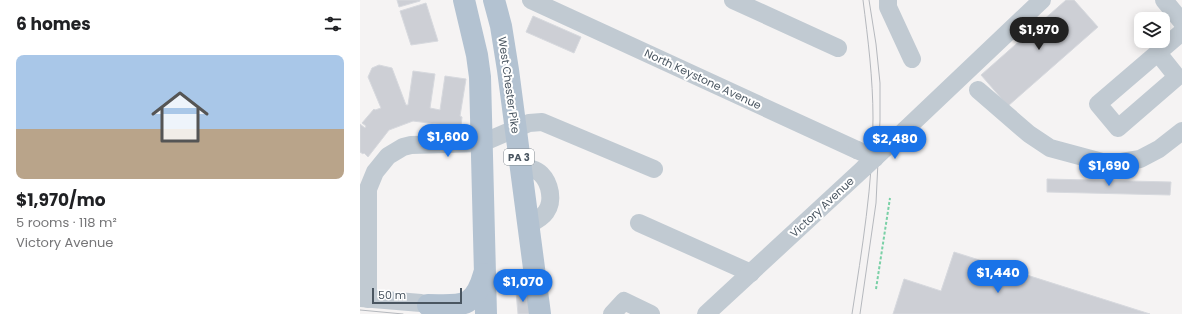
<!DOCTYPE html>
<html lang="en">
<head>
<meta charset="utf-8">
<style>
  :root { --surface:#fff; --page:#f2f2f2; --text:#202124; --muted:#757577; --line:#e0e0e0; --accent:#1a73e8 }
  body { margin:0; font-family:Poppins,sans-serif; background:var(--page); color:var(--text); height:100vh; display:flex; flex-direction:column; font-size:15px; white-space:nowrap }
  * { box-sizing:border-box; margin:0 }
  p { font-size:13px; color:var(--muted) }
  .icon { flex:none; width:22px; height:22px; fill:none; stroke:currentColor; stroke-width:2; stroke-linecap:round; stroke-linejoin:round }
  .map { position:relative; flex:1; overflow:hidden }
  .panel { display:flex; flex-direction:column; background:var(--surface); width:360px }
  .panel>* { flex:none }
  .controls { position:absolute; left:774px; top:12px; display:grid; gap:8px }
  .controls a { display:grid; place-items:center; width:36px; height:36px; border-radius:8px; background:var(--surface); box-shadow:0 2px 10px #0003; font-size:20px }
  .scale { position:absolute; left:12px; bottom:10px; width:90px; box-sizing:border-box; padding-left:4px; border:2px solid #4a5661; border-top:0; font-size:11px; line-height:14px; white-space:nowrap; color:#4a5661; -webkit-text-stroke:3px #fff; paint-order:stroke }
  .price { position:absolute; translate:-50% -34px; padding:0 9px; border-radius:14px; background:var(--accent); color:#fff; font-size:13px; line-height:26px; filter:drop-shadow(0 1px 2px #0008) }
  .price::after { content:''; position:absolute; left:50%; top:24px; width:12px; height:9px; margin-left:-6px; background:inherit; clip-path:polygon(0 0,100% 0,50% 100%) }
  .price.current { background:#222; color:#fff }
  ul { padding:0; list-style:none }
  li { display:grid; align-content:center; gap:8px; height:212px; padding:0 16px }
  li+li { border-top:1px solid var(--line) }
  li span { display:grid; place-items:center; height:124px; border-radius:8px; color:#555 }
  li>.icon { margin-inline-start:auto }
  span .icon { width:72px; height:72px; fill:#fffc; stroke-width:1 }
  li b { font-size:17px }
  h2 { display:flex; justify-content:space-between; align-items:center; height:48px; padding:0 16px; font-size:17px }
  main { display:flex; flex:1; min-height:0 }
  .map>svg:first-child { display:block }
  .building { fill:#cdcfd5; stroke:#d7d9de }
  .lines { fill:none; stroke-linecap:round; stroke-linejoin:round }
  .path { stroke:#7ad0a6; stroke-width:2; stroke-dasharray:3 2; stroke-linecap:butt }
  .minor { stroke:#c1cad2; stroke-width:18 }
  .major { stroke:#b3c2d1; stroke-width:22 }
  .tram { stroke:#b5b8bd; stroke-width:1 }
  .minor-bridge { stroke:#c1cad2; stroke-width:18 }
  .labels { text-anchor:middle; stroke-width:4; stroke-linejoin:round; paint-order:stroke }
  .shield { fill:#fff; stroke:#808990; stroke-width:1 }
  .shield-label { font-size:10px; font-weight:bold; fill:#4a5661 }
  .street-label { font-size:11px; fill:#4a5661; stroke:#fff }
</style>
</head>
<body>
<main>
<section class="panel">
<h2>6 homes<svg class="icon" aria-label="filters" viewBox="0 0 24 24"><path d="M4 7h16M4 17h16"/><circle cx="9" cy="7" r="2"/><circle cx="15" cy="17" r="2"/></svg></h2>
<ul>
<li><span style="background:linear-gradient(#a9c7e8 60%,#b9a48a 0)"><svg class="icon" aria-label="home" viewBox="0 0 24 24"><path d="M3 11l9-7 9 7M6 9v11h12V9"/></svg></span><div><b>$1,970/mo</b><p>5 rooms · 118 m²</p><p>Victory Avenue</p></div></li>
</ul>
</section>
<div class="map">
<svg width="822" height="314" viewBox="0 0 822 314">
  <rect width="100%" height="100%" fill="#f5f3f3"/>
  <g class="building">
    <polygon points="37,0 60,0 60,1 39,7"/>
    <polygon points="706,0 714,0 738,27 648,106 621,75"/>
    <polygon points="66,3 78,41 51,45 40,11"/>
    <polygon points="173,16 221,37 214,53 166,32"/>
    <polygon points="19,65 32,68 46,105 48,105 53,71 75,74 70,108 80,110 85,76 106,79 100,116 102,117 101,127 53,121 29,130 8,157 4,153 3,154 0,152 0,124 5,128 6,126 2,123 14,109 15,110 21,108 8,77 12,68"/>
    <polygon points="687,179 811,182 810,195 687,192"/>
    <polygon points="594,252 790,314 533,314 544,279 581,291"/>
    <polygon points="167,290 170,314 158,314 156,292"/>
  </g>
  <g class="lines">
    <polyline class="path" points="516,289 530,198"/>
    <g class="minor">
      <polyline points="171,0 497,150"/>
      <polyline points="373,0 478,48"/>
      <polyline points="528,0 528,7 552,59"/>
      <polyline points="804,0 822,22"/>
      <polyline points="798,53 817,77 758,128 738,104 822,32"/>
      <polyline points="618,90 669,134 690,148 742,162 755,163 780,159 799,149 822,131"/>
      <polyline points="545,130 682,0"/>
      <path d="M 161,167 C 168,168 176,169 181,174 C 190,183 194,201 186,212 C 182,218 174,222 168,225"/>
      <polyline points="279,223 391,273"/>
      <polyline points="0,298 61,303 81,309"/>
      <polyline points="8,299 8,189 15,172 28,156 43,147 51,145 122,143 169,123 182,122 294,169"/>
      <polyline points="252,314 264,301 291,314"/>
      <polyline points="346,314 504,168"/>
    </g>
    <g class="major">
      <polyline points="104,0 117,55 120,77 126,314"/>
      <polyline points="134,0 141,26 148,70 180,314"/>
      <path d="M 68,305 C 100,305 114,310 124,274"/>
    </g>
    <g class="tram">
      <polyline points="0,310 43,314"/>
      <path d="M 492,314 C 502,249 513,184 513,118 C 513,79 508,39 503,0"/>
      <polyline points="500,314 516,203 520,120 520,83 516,44 509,0"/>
    </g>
    <g class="minor-bridge">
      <polyline points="497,150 515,158"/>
      <polyline points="504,168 545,130"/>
    </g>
  </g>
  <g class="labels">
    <rect class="shield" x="144" y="149" width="30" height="16" rx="3"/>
    <g class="shield-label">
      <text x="159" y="161">PA 3</text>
    </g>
    <g class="street-label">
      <text transform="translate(343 79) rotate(25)" y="4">North Keystone Avenue</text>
      <text transform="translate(149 85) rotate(82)" y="4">West Chester Pike</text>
      <text transform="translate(462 207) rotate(-43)" y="4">Victory Avenue</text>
    </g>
  </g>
</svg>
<div class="controls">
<a><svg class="icon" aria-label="layers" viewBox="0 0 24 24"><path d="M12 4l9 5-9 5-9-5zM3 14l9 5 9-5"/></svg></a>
</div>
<div class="scale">50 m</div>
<b class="price current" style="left:679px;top:51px">$1,970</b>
<b class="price" style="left:88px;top:158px">$1,600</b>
<b class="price" style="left:535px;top:160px">$2,480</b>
<b class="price" style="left:749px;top:187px">$1,690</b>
<b class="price" style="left:638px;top:294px">$1,440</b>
<b class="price" style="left:163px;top:303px">$1,070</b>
</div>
</main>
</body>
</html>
